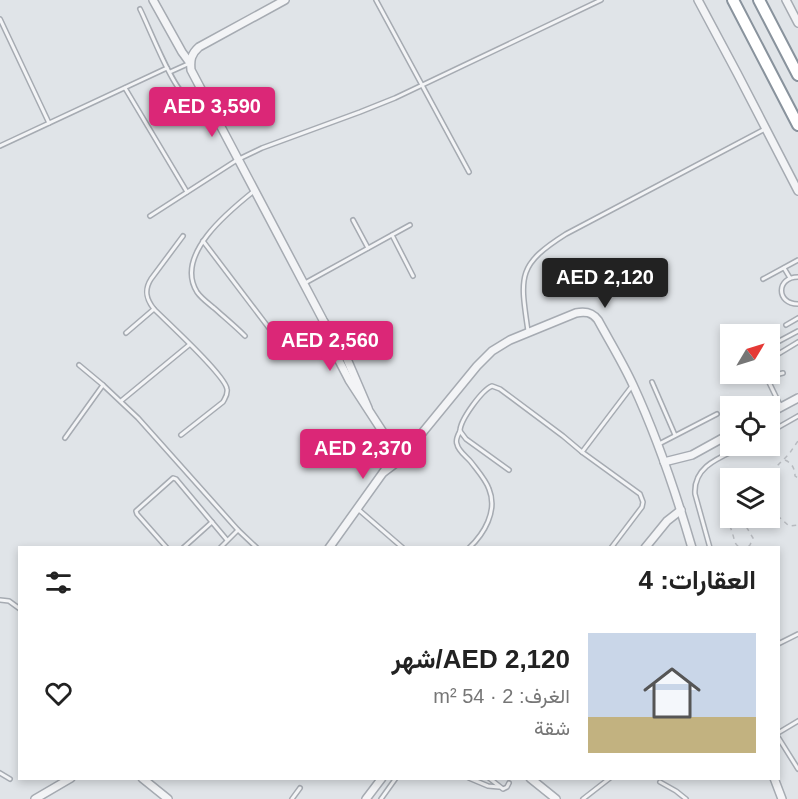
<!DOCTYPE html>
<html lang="ar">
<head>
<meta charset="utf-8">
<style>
  :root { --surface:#fff; --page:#f6f6f6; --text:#222; --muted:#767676; --line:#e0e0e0; --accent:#db2777 }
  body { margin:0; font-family:Arial,Vazirmatn,sans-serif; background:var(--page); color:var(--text); direction:rtl; height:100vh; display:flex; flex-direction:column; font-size:22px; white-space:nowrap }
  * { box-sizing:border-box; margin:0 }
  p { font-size:20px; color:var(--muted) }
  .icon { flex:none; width:33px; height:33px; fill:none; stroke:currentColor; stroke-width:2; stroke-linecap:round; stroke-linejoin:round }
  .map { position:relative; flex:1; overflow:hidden; direction:ltr }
  .side { position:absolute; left:18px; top:546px; width:762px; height:234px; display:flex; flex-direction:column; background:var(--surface); border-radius:0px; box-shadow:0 3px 9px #0003; direction:rtl }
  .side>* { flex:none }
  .needle { width:39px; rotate:52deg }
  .tools { position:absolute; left:720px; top:324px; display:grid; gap:12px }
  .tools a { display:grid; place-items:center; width:60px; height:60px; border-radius:0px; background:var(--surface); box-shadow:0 3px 9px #0003; font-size:30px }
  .price { position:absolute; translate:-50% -51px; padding:0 14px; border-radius:6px; background:var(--accent); color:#fff; font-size:20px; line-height:39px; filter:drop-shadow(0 2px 3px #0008) }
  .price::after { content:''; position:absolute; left:50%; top:36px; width:18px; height:14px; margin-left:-9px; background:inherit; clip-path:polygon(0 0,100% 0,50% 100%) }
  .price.on { background:#222; color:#fff }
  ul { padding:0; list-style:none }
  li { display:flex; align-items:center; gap:18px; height:150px; padding:0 24px }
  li+li { border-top:2px solid var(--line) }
  li span { display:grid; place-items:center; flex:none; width:168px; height:120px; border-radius:0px; color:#555 }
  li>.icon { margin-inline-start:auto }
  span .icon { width:72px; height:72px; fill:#fffc; stroke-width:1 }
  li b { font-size:26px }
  h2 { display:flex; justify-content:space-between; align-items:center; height:72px; padding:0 24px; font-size:26px }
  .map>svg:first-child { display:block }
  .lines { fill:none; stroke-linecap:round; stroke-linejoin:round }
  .service-casing { stroke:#a6abb2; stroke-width:6 }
  .minor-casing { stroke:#a6abb2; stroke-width:10 }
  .trunk-casing { stroke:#89939d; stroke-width:14 }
  .path { stroke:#b7babf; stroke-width:1.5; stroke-dasharray:4.5 4.5; stroke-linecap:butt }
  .service { stroke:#f3f4f6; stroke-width:3 }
  .minor { stroke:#f3f4f6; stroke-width:7 }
  .trunk { stroke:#fff; stroke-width:10 }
</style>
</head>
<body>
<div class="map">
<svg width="798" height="799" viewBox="0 0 798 799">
  <rect width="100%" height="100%" fill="#e0e4e8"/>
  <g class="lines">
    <g class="service-casing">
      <g id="service">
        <polyline points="376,0 469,172"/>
        <path d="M 140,9 C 148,25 172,86 184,94 L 188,92"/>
        <polyline points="0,19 49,123"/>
        <polyline points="170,72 190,63"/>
        <polyline points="125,88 187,192"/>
        <polyline points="0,146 167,68"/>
        <polyline points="150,216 237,160 262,148 360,112 395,98 601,0"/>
        <polyline points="353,220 368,248"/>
        <polyline points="392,235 413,276"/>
        <polyline points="203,241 272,332"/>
        <polyline points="784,268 790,278"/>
        <path d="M 798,277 C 776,277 776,304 798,304"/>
        <polyline points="763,279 798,260"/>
        <polyline points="305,283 410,225"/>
        <polyline points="786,325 798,318"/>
        <path d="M 528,331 C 520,276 517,265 566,234 L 765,129"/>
        <polyline points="126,333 154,309"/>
        <path d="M 245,336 C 235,326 224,317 214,308 C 208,303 201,298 197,292 C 174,255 229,211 254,191"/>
        <polyline points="339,344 369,325"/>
        <polyline points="770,346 798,331"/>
        <polyline points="770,359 798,342"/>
        <polyline points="79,365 103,385 138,418 238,530 257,548"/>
        <polyline points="770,365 779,374 783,373"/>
        <polyline points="765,374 780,405"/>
        <polyline points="652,382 675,435"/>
        <polyline points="121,401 189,345"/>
        <path d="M 460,431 C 458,435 455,440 457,444 C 458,451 467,457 471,462 C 477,470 486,480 489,489 C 498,511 484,534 469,548"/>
        <polyline points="770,432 798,416"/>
        <path d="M 181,435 L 223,402 C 225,398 228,395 227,389 C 225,375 167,322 154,309 C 146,299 144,290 151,279 L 183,236"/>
        <polyline points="65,438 103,385"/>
        <polyline points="659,444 717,414"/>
        <polyline points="582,452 632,386"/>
        <path d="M 509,470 L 466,439 L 460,431 C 460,420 482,390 492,386 L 500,389 L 563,436 L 582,452 L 640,494 L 643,502 L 642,507 L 611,548"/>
        <polyline points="359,510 403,548"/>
        <polyline points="167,548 137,514 136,511 173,478 176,479 227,540"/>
        <polyline points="183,548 212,522"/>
        <polyline points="220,548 238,530"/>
        <path d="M 710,548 L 695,494 C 693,465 722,457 744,446"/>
        <polyline points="0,600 9,601 20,609"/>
        <polyline points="778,644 798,634"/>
        <polyline points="778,733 798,721"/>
        <polyline points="778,737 798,769"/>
        <polyline points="0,773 10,779"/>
        <polyline points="469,778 488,786 499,787"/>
        <polyline points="489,778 503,789 507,787 509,783"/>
        <polyline points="660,782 676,791 686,799"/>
        <polyline points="292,799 300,788"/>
        <polyline points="381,799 396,778"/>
        <polyline points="583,799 610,778"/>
      </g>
    </g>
    <g class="minor-casing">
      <g id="minor">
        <polyline points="153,0 182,52 190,63"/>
        <path d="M 285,0 L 199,47 C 191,54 190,60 191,70 L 323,320 L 347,359 L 368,408"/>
        <polyline points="698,0 737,73 798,191"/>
        <polyline points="786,0 798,23"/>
        <polyline points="325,329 333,349 349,380 388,440 390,456 387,467 329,548"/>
        <polyline points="770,413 798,398"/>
        <polyline points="389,445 401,446 413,443"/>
        <polyline points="664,462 692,455 730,434"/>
        <path d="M 384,472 L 400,460 L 477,366 L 492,351 L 510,340 L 576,313 C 585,311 592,312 598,320 C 610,342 623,363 633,385 C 657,437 676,493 692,548"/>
        <polyline points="645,548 667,521 681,510"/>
        <polyline points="142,778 168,799"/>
        <polyline points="530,778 556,799"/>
        <polyline points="774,778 782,799"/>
        <polyline points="35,799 71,778"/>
        <polyline points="366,799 382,778"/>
      </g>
    </g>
    <g class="trunk-casing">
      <g id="trunk">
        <polyline points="733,0 798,125"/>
        <polyline points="759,0 798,75"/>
      </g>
    </g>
    <g class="path">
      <path d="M 785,460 C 792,463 795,469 795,476 L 798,478"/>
      <polyline points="765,478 789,454 798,441"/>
      <polyline points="770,511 779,517 789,526 798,525"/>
      <path d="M 730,517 C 728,525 731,527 733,535 C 735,542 734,543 740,548"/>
      <polyline points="746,518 747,528 753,538 750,545 747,548"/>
    </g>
    <use href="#service" class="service"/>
    <use href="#minor" class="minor"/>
    <use href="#trunk" class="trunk"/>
  </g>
</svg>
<div class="tools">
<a><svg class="needle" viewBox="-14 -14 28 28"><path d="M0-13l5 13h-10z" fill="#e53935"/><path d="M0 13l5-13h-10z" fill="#767676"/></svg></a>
<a><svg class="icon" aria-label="locate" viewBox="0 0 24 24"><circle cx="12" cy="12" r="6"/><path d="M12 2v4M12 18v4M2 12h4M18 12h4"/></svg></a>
<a><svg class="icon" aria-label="layers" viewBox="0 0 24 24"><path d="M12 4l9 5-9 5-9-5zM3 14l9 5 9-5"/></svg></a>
</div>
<b class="price" style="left:212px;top:138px">AED 3,590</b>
<b class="price on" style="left:605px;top:309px">AED 2,120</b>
<b class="price" style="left:330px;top:372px">AED 2,560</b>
<b class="price" style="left:363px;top:480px">AED 2,370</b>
<section class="side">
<h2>العقارات: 4<svg class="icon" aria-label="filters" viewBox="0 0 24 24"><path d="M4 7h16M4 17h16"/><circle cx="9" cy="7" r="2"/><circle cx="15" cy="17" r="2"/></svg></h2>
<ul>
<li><span style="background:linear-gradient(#c9d6e8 70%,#c2b280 0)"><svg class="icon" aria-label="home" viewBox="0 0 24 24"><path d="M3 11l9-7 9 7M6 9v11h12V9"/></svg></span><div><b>AED 2,120/شهر</b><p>الغرف: 2 · 54 m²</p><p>شقة</p></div><svg class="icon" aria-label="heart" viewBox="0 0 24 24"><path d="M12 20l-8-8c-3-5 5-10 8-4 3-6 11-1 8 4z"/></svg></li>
</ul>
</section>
</div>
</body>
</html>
